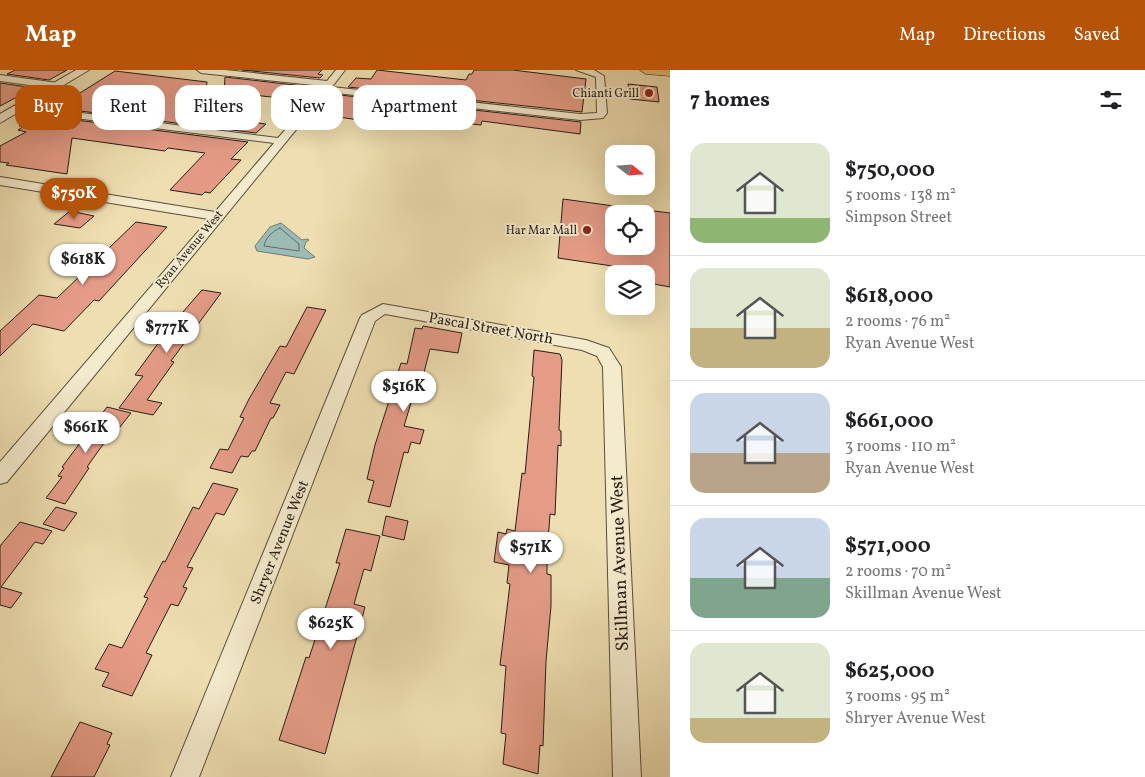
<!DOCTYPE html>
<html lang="en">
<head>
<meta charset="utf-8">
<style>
  :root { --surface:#fff; --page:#f6f6f6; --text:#202124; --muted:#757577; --line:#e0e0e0; --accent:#b45309 }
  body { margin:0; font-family:Vollkorn,serif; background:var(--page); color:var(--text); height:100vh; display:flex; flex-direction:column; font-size:19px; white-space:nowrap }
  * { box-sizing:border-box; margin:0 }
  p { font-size:16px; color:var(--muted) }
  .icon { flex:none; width:28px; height:28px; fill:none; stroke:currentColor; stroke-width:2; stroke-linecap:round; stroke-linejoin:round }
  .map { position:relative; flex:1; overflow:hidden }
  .panel { display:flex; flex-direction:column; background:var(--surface); width:475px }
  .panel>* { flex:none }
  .guide { position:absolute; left:15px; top:15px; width:475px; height:45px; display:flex; gap:10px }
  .needle { width:32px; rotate:107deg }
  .controls { position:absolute; left:605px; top:75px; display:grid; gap:10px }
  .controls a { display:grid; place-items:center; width:50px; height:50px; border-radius:10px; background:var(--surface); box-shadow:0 5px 20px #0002; font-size:25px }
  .price { position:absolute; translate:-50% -42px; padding:0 11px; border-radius:18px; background:#fff; color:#222; font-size:16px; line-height:32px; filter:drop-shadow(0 1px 2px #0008) }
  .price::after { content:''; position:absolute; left:50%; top:30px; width:15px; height:11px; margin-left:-8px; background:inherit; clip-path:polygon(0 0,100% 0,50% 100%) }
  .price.on { background:var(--accent); color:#fff }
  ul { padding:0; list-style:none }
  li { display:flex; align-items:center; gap:15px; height:125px; padding:0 20px }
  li+li { border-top:1px solid var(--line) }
  li span { display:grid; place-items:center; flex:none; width:140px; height:100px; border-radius:15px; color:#555 }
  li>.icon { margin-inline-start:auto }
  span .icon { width:60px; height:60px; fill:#fffc; stroke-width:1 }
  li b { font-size:21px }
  h2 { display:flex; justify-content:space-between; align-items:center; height:60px; padding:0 20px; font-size:21px }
  .chip { padding:0 18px; border-radius:15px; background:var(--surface); box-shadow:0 5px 20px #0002; font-size:18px; line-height:45px }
  .chip.on { background:var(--accent); color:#fff }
  header { display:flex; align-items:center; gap:30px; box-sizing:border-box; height:70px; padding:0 25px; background:var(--accent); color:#fff }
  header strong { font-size:24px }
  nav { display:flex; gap:28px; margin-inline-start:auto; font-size:18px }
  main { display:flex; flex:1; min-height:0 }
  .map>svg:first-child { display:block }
  .water { fill:#9cbbb5; stroke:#6d7c75 }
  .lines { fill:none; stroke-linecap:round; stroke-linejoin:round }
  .shore { stroke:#626c64; stroke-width:1 }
  .building { fill:#e59c87; stroke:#271e14 }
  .minor-casing { stroke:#594e3b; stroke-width:2 }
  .tertiary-casing { stroke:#594e3b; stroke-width:2 }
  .primary-casing { stroke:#271e14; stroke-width:1 }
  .minor { fill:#f4eacc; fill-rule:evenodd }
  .tertiary { fill:#f4eacc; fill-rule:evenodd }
  .primary { fill:#e7bf78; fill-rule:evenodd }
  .poi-dot { fill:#8f2418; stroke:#f4eacc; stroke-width:2 }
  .labels { text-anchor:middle; stroke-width:4; stroke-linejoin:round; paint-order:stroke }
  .far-poi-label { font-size:12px; fill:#271e14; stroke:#f4eacc; text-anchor:end }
  .far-street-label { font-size:12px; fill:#271e14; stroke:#f4eacc }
  .street-label { font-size:15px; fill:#271e14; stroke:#f4eacc }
  .near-street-label { font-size:18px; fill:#271e14; stroke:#f4eacc }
</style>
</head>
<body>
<header>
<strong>Map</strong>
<nav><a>Map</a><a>Directions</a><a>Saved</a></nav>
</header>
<main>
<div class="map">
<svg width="670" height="707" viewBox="0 0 670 707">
  <rect width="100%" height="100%" fill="#eedeb1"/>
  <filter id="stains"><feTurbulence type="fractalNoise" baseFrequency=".004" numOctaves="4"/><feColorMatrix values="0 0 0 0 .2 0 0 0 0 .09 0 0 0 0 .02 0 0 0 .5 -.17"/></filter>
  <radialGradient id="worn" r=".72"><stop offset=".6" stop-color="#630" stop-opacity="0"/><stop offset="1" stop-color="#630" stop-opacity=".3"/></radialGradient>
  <polygon class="water" points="281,153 302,170 308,169 309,170 306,172 304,178 315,187 308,189 257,181 255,176 270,157"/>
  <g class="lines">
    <path class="shore" d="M 280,158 L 299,174 L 299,181 L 264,176 C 265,168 273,161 280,158 Z"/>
  </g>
  <g class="building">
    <polygon points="15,0 67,0 49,10 7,4"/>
    <polygon points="242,0 322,0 318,4 323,5 320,8"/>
    <polygon points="377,0 466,10 469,4 472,4 474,0 513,0 586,9 582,42 348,17 356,8 371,9"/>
    <polygon points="115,1 207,12 203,46 266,54 256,63 56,38"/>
    <polygon points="225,7 312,17 300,30 224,22"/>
    <polygon points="0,13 34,18 0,36"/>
    <polygon points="628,14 657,17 659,32 630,29"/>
    <polygon points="340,25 581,52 580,64 482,51 481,55 433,50 434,47 402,43 399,48 364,44 359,50 325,45"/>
    <polygon points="37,45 248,72 231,89 241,90 210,123 205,122 202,125 170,120 205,83 168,78 165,81 72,68 67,104 6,95 9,93 0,92 0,76 26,62 18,60 24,56 19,56"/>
    <polygon points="563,129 614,136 614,176 646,176 646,140 670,143 670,217 654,214 653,202 558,188"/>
    <polygon points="70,141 94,146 80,158 54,154"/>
    <polygon points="136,152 167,157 99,231 94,230 64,261 33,254 0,286 0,261 39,225 57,228"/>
    <polygon points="202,220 221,223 171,291 174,292 147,330 162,333 153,345 119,338 143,306 135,305 170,257"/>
    <polygon points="307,237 326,240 294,304 286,302 270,333 280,335 273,348 271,348 255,381 252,381 248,387 241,386 232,403 210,398 220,379 228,380 244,348 240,347 249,329 280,276 286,277"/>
    <polygon points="423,256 462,263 458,283 430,279 420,318 417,317 416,323 414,323 404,356 424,360 420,374 411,372 408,383 404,382 390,437 368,432 374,411 367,409 375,375 401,293 407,294 415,258 422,259"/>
    <polygon points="534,280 560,284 562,290 559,360 561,361 561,376 558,375 555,445 550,444 547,485 547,504 551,505 551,536 546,591 543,676 540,675 538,704 503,694 506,664 501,663 506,596 500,595 510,514 507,513 509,495 494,492 498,462 506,464 507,459 515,461 522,403 525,404 534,307 532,306"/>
    <polygon points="107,337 131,343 120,357 117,356 99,380 87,397 89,398 65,434 46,428 62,407 58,406 64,398 62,397"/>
    <polygon points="213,413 238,419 224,445 216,443 187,497 193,498 183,517 187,518 178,536 171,534 146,583 152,585 132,626 102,616 109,603 95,599 109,574 122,578 148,528 144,527 163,491 165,492 193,437 199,439"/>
    <polygon points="56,437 77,443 64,461 43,454"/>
    <polygon points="386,446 408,451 404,470 382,465"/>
    <polygon points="20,452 52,461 43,474 35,472 1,517 22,523 11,538 0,535 0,476"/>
    <polygon points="346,459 380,466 371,501 364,499 354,534 365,537 325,684 279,670 306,587 309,588 340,493 336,493"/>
    <polygon points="80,652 112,663 107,674 110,675 94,707 51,707"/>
  </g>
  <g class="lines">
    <g class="minor-casing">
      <g id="minor">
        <polygon points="197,0 225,0 327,11 336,0 345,0 332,17 580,44 597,43 596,7 576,0 594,0 604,6 607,43 603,48 580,50 327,22 7,412 0,414 0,392 209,149 0,115 0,107 215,142 274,73 19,41 14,38 19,35 278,68 323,16 201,3"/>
        <polygon points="0,5 58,13 62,16 58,19 0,11"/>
        <polygon points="383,234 586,270 609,278 621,297 641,707 613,707 603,297 597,286 582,280 385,244 375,251 199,707 171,707 360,248 362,245"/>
      </g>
    </g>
    <g class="tertiary-casing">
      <polygon id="tertiary" points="76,0 89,0 0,53 0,44"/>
    </g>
    <g class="primary-casing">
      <polygon id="primary" points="640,0 670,0 670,6 646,4"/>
    </g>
    <use href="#minor" class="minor"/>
    <use href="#tertiary" class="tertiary"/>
    <use href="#primary" class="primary"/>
  </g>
  <g class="poi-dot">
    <circle cx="649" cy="23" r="5"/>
    <circle cx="587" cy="160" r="5"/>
  </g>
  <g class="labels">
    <g class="far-poi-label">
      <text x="639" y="27">Chianti Grill</text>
      <text x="577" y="164">Har Mar Mall</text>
    </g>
    <g class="far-street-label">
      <text transform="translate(189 179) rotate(-50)" y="4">Ryan Avenue West</text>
    </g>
    <g class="street-label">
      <text transform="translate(491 258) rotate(10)" y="5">Pascal Street North</text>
      <text transform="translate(279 472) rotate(-68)" y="5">Shryer Avenue West</text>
    </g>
    <g class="near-street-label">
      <text transform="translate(619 493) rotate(-92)" y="6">Skillman Avenue West</text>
    </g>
  </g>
  <rect width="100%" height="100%" filter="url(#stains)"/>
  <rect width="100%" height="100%" fill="url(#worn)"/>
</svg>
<div class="controls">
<a><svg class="needle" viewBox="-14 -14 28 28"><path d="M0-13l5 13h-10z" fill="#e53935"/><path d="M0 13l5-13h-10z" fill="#757577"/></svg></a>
<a><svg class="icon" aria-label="locate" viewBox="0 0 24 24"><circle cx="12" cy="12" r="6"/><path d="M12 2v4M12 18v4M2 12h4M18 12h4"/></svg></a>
<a><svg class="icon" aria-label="layers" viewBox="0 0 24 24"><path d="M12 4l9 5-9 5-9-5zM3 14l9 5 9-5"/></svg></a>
</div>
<b class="price on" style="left:74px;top:150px">$750K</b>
<b class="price" style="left:83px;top:216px">$618K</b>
<b class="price" style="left:167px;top:284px">$777K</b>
<b class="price" style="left:404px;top:343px">$516K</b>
<b class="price" style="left:86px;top:384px">$661K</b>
<b class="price" style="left:531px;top:504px">$571K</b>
<b class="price" style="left:331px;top:580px">$625K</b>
<div class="guide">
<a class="chip on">Buy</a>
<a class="chip">Rent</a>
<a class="chip">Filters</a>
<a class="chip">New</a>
<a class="chip">Apartment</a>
</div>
</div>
<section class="panel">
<h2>7 homes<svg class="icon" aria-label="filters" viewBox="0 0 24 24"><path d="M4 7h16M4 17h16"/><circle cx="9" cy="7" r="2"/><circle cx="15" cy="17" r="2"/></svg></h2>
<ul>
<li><span style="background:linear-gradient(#dfe7d0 75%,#8fb573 0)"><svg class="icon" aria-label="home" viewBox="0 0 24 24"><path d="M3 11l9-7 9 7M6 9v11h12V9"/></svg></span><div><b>$750,000</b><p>5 rooms · 138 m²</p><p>Simpson Street</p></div></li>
<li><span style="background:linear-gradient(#dfe7d0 60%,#c2b280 0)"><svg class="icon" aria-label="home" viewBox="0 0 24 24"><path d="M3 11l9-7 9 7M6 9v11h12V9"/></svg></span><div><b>$618,000</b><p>2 rooms · 76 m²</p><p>Ryan Avenue West</p></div></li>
<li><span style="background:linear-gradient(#c9d6e8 60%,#b9a48a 0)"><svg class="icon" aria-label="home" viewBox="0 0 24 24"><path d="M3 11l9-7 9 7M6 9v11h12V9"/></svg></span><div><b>$661,000</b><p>3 rooms · 110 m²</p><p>Ryan Avenue West</p></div></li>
<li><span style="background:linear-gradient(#c9d6e8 60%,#7fa58c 0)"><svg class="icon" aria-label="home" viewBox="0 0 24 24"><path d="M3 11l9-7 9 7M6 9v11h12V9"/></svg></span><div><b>$571,000</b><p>2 rooms · 70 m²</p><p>Skillman Avenue West</p></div></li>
<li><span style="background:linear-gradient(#dfe7d0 75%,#c2b280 0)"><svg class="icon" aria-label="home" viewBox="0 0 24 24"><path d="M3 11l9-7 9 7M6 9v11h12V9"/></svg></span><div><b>$625,000</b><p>3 rooms · 95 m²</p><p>Shryer Avenue West</p></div></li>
</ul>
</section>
</main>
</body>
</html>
